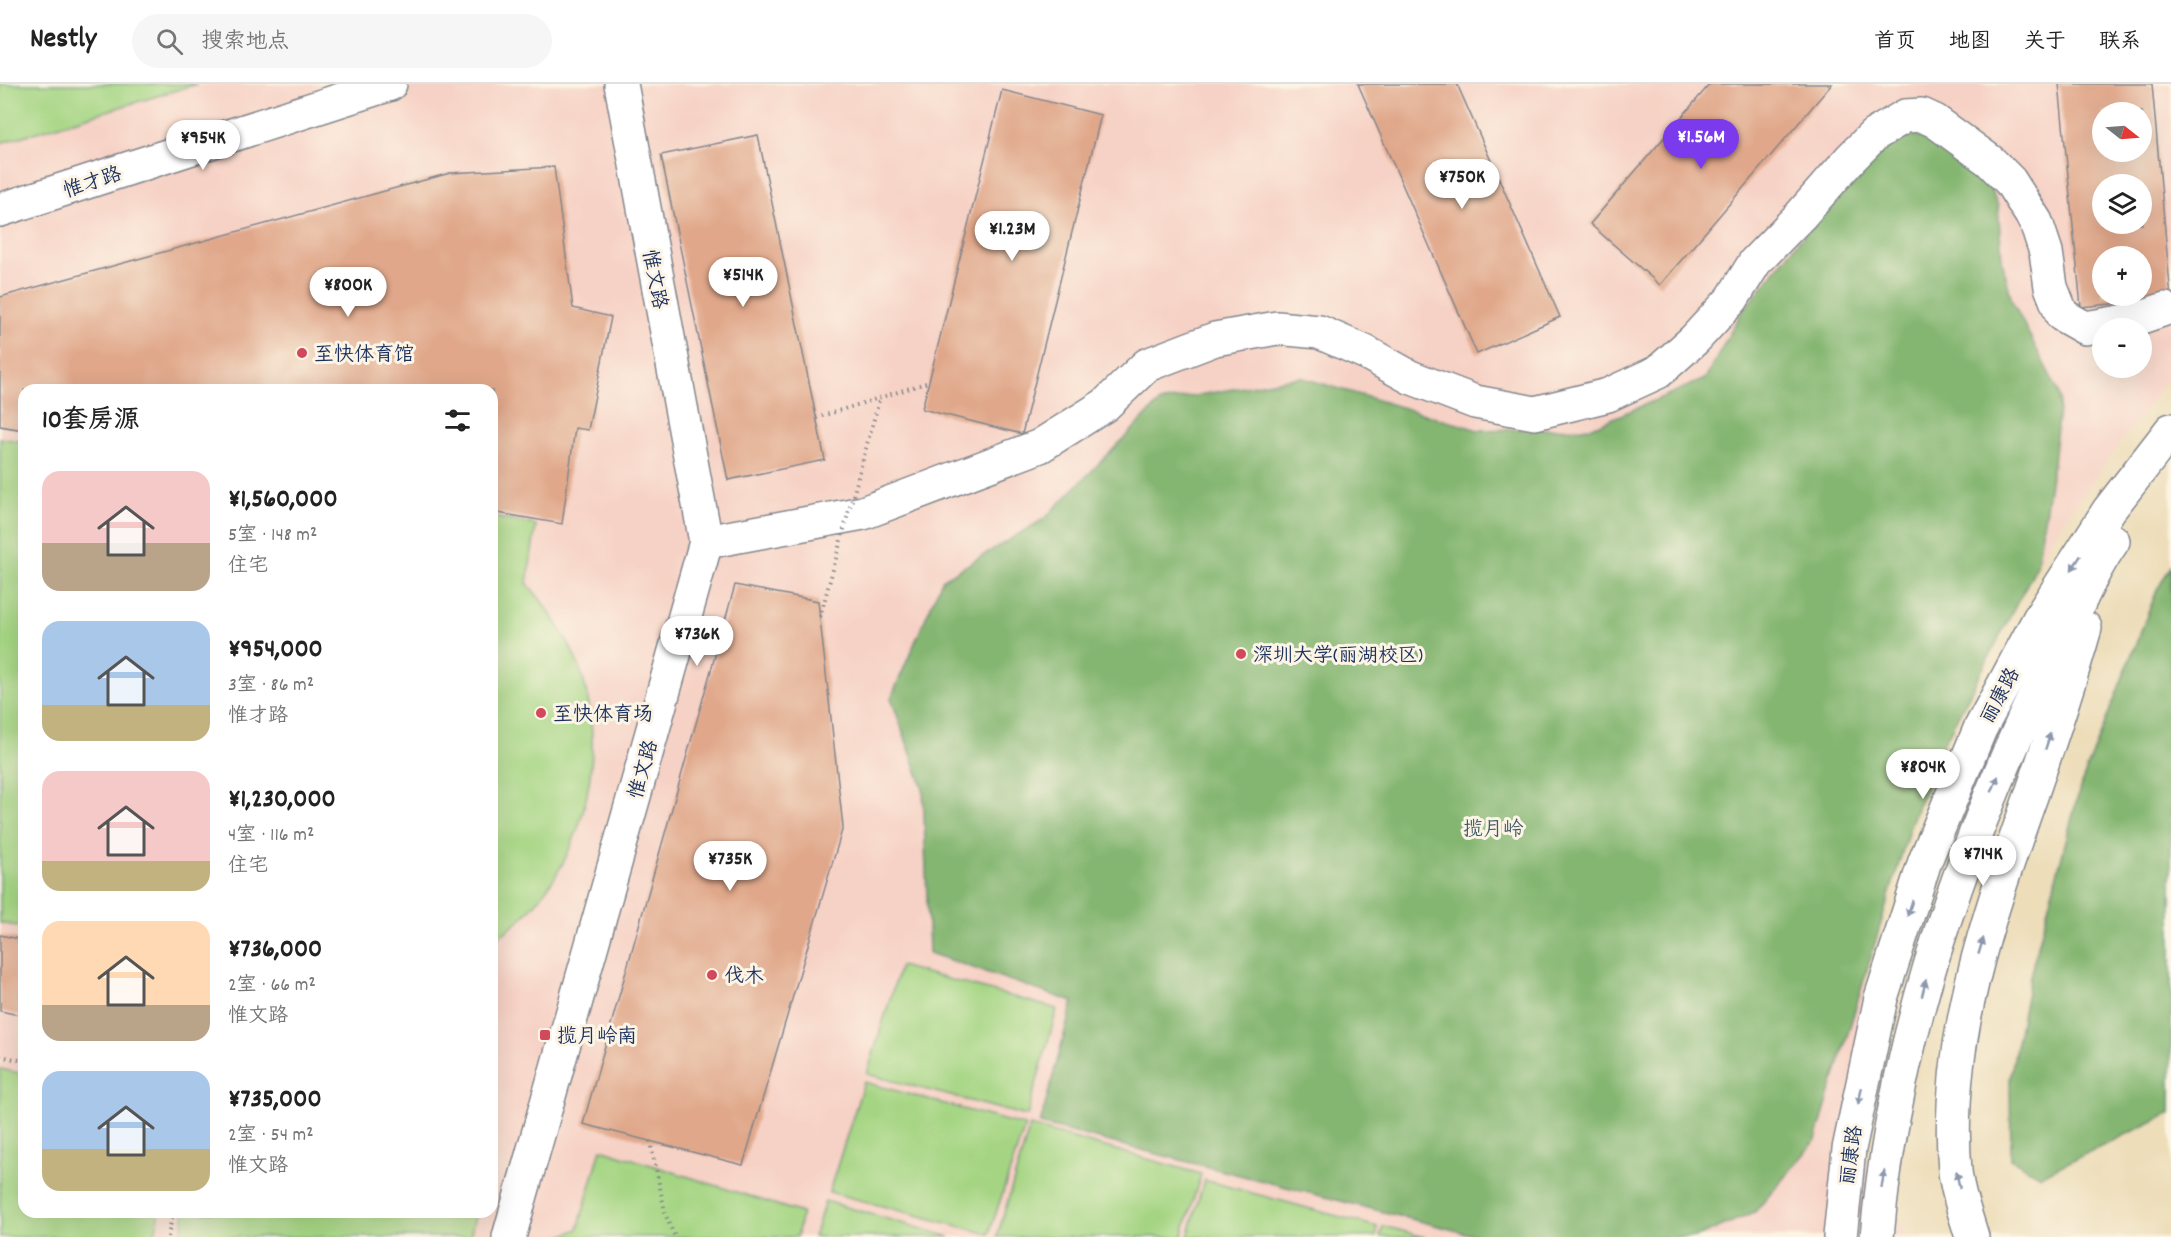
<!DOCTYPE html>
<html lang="zh">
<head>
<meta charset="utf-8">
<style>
  :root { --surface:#fff; --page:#f6f6f6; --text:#222; --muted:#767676; --line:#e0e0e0; --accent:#7c3aed }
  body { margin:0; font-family:Dekko,"LXGW WenKai TC",sans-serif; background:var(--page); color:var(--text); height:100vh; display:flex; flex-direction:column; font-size:22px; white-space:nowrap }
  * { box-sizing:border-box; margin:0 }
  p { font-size:20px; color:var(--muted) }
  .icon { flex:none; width:33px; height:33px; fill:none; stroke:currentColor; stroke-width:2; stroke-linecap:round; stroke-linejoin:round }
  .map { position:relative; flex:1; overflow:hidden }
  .sheet { position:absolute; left:18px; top:300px; width:480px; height:834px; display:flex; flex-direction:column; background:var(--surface); border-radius:18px; box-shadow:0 6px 24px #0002 }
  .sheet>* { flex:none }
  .needle { width:39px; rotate:107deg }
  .tools { position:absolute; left:2092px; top:18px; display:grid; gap:12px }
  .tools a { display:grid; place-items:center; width:60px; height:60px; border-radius:50%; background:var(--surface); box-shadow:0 6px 24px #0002; font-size:30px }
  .price { position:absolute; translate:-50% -51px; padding:0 14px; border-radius:21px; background:#fff; color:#222; font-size:20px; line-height:39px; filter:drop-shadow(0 2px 3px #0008) }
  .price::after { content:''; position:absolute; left:50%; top:36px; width:18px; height:14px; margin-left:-9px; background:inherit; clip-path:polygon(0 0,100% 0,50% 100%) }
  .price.active { background:var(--accent); color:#fff }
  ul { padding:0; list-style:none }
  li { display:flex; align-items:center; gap:18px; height:150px; padding:0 24px }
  li span { display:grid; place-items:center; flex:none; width:168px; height:120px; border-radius:18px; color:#555 }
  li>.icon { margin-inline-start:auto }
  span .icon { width:72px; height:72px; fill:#fffc; stroke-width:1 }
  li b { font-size:26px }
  h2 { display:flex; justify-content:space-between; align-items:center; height:72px; padding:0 24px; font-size:26px }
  header { display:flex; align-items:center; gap:36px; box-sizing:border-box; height:84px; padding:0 30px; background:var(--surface); border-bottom:2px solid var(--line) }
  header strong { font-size:28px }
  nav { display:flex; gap:33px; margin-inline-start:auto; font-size:21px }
  .search { width:420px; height:54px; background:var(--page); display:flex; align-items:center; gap:15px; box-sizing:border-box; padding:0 21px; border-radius:33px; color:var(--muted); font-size:22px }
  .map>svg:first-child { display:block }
  .built { fill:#f6d1c5; fill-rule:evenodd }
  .green { fill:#a5d583; stroke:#608270; stroke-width:1.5 }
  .forest { fill:#84b671; stroke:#507268; stroke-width:1.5 }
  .building { fill:#e0a78a; fill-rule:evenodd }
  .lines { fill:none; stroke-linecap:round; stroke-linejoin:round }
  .minor-casing { stroke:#84868c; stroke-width:36 }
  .path { stroke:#84868c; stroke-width:4; stroke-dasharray:1.5 4.5; stroke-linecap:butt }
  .minor { stroke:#fff; stroke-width:33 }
  .path-bridge { stroke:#84868c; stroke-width:4; stroke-dasharray:1.5 4.5; stroke-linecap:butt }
  .oneway { fill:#8d97ae }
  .poi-dot { fill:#d1495b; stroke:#fcf5e5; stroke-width:2 }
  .labels { text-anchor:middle; stroke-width:6; stroke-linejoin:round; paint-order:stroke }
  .street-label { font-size:20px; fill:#1b2f5e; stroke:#fcf5e5 }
  .poi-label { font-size:20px; fill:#1b2f5e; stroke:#fcf5e5; text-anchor:start }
  .park-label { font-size:20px; fill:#3e5867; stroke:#fcf5e5 }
</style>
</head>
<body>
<header>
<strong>Nestly</strong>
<div class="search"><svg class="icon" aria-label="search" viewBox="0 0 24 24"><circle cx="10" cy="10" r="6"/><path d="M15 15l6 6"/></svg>搜索地点</div>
<nav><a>首页</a><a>地图</a><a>关于</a><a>联系</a></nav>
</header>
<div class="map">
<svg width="2171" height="1153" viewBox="0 0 2171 1153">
  <rect width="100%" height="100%" fill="#fcf5e5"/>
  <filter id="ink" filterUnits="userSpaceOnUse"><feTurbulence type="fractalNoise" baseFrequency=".0167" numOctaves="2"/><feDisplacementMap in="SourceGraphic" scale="12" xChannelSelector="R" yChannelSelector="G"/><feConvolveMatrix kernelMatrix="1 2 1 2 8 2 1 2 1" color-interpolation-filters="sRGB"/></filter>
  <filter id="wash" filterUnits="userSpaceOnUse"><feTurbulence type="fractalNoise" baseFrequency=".008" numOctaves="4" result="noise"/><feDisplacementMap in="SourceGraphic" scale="24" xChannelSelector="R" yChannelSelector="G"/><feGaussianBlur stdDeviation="1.35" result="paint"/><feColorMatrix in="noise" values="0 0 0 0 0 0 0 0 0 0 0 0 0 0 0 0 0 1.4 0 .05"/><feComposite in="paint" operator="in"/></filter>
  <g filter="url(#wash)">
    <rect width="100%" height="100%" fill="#edddb9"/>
    <path class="built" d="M 197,0 L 2171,0 L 2171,289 L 2055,449 L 1944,659 L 1911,739 L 1867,885 L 1853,1060 L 1909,1153 L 0,1153 L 0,59 ZM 2103,28 L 2142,28 L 2142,68 L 2103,68 ZM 2103,100 L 2142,100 L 2142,140 L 2103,140 ZM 2103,172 L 2142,172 L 2142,212 L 2103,212 ZM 2103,244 L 2142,244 L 2142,284 L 2103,284 ZM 24,306 L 492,306 L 492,1128 L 24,1128 Z"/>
    <g class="green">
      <polygon points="0,0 197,0 0,59"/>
      <polygon points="0,354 24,358 24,843 0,839"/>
      <path d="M 492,433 L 536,441 L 527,499 C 553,530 577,566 586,606 C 607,695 573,807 492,857 Z"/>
      <polygon points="900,882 1057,925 1027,1032 867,990"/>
      <polygon points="0,985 24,990 24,1128 160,1128 154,1153 0,1153"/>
      <polygon points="864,998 1025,1042 989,1150 829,1108"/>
      <polygon points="1030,1042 1201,1090 1182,1153 997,1153"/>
      <polygon points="601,1065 802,1129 797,1153 560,1153 578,1145"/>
      <polygon points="1204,1096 1378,1143 1376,1153 1188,1153"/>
      <polygon points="825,1117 950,1153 814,1153"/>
      <polygon points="185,1128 476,1128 470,1153 181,1153"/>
      <polygon points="1383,1142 1425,1153 1380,1153"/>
    </g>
    <g class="forest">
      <polygon points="1913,51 1945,62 1983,89 1998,122 2002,176 2012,217 2058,307 2060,316 2053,379 2037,481 1944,659 1911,739 1816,1056 1755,1128 1697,1153 1481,1153 1040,1040 1073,918 929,869 923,704 891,614 942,496 1044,435 1160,318 1300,293 1478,346 1590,344 1705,295 1741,229 1828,120 1888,60"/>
      <polygon points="2171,482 2171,1029 2040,1092 2011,1075 2010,994 2030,892 2081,700 2157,506"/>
    </g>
    <g id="blocks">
      <g class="building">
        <polygon points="1358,0 1457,0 1560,233 1477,270"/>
        <polygon points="1710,0 1832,0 1660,201 1590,140"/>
        <path d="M 2059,0 L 2152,0 L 2171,214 L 2081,223 ZM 2103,28 L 2142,28 L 2142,68 L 2103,68 ZM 2103,100 L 2142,100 L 2142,140 L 2103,140 ZM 2103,172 L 2142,172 L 2142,212 L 2103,212 Z"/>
        <polygon points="1002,6 1101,31 1022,350 922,325"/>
        <polygon points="758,51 825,376 728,396 661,71"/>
        <polygon points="554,83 573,224 611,233 588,346 575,344 562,440 492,428 492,306 24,306 24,346 0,342 0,213 450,89"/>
        <polygon points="735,501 818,517 843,743 743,1081 583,1040"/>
        <polygon points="0,851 24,856 24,932 0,927"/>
      </g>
    </g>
  </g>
  <g filter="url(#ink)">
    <use href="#blocks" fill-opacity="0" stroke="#84868c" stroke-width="1.5"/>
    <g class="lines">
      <g class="minor-casing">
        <g id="minor">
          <polyline points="0,126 390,0"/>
          <polyline points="706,458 863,429 1040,362 1105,321 1147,281 1215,255 1277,244 1319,248 1365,268 1410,293 1475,318 1535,329 1608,311 1658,288 1694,256 1732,215 1755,178 1800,132 1851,74 1874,51 1905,32 1922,31 1935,37 1990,77 2010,97 2036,138 2046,168 2051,203 2062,231 2085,244 2133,236 2165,225"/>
          <polyline points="509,1153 706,458 621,0"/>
          <polyline points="1840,1153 1849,1065 1881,914 1925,777 1980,645 2039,535 2109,426 2171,346"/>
          <path d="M 1877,1153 C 1894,951 1964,755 2053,574 C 2071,538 2090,489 2113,457"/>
          <path d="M 1972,1153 C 1966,1132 1957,1109 1955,1087 C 1944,956 1988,833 2031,712 C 2050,657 2069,600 2085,544"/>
        </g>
      </g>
      <g class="path">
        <polyline points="816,334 929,298"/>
        <polyline points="0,972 24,977"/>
        <polyline points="650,1057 666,1132 675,1153"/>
        <polyline points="168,1153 173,1128"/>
      </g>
      <use href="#minor" class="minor"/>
      <polyline class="path-bridge" points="820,533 880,313"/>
    </g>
    <defs><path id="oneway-solid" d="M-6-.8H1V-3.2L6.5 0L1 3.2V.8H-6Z" transform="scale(1.5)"/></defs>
    <g class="oneway">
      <use href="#oneway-solid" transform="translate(2076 479) rotate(123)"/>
      <use href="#oneway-solid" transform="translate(2048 657) rotate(-72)"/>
      <use href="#oneway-solid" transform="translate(1995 700) rotate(-68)"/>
      <use href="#oneway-solid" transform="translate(1910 824) rotate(108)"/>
      <use href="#oneway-solid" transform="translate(1981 862) rotate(-73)"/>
      <use href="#oneway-solid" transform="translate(1924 904) rotate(-76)"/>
      <use href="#oneway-solid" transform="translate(1860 1012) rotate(102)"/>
      <use href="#oneway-solid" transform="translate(1883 1095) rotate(-80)"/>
      <use href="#oneway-solid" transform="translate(1958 1096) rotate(-102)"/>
    </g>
  </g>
  <g class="poi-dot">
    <circle cx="302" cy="269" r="6"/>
    <circle cx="1241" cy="570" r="6"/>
    <circle cx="541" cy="629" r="6"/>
    <circle cx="712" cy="891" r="6"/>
    <rect x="539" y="945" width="12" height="12" rx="3"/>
  </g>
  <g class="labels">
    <g class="street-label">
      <text transform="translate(92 97) rotate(-18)" y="7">惟才路</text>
      <text transform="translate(656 195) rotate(79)" y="7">惟文路</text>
      <text transform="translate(1999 611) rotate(-62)" y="7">丽康路</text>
      <text transform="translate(642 685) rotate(-74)" y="7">惟文路</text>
      <text transform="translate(1850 1071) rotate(-82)" y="7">丽康路</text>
    </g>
    <g class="poi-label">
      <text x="314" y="276">至快体育馆</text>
      <text x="1253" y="577">深圳大学(丽湖校区)</text>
      <text x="553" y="636">至快体育场</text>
      <text x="724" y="898">伐木</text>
      <text x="557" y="958">揽月岭南</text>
    </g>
    <g class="park-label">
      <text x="1493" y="751">揽月岭</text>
    </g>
  </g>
</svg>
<div class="tools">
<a><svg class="needle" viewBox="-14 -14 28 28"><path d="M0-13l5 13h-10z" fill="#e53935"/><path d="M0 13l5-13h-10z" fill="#767676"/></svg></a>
<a><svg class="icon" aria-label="layers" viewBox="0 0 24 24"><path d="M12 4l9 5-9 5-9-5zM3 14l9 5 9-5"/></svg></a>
<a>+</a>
<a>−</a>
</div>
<b class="price active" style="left:1701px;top:86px">¥1.56M</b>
<b class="price" style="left:203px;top:87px">¥954K</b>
<b class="price" style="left:1462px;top:126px">¥750K</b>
<b class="price" style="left:1012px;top:178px">¥1.23M</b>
<b class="price" style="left:743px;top:224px">¥514K</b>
<b class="price" style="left:348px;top:234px">¥800K</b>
<b class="price" style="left:697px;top:583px">¥736K</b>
<b class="price" style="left:1923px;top:716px">¥804K</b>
<b class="price" style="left:1983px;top:803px">¥714K</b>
<b class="price" style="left:730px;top:808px">¥735K</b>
<section class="sheet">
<h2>10套房源<svg class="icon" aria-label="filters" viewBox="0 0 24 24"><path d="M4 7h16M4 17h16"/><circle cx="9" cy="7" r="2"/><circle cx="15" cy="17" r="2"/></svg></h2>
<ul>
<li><span style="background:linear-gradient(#f6c9c9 60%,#b9a48a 0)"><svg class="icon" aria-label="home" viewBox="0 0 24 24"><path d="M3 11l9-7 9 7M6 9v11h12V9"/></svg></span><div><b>¥1,560,000</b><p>5室 · 148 m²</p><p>住宅</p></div></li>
<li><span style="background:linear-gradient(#a9c7e8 70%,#c2b280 0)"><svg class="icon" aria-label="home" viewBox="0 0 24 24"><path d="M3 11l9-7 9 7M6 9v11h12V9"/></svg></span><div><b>¥954,000</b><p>3室 · 86 m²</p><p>惟才路</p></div></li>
<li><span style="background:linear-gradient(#f6c9c9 75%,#c2b280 0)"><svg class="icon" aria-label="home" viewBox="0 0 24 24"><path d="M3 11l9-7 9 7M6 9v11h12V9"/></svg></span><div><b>¥1,230,000</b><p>4室 · 116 m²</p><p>住宅</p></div></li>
<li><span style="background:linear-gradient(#ffd9b3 70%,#b9a48a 0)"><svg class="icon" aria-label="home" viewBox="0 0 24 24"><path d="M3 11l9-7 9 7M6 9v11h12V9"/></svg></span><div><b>¥736,000</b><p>2室 · 66 m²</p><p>惟文路</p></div></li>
<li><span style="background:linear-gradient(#a9c7e8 65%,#c2b280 0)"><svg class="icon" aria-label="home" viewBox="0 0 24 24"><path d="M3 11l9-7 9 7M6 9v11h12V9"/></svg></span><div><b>¥735,000</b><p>2室 · 54 m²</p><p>惟文路</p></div></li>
</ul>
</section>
</div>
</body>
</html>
